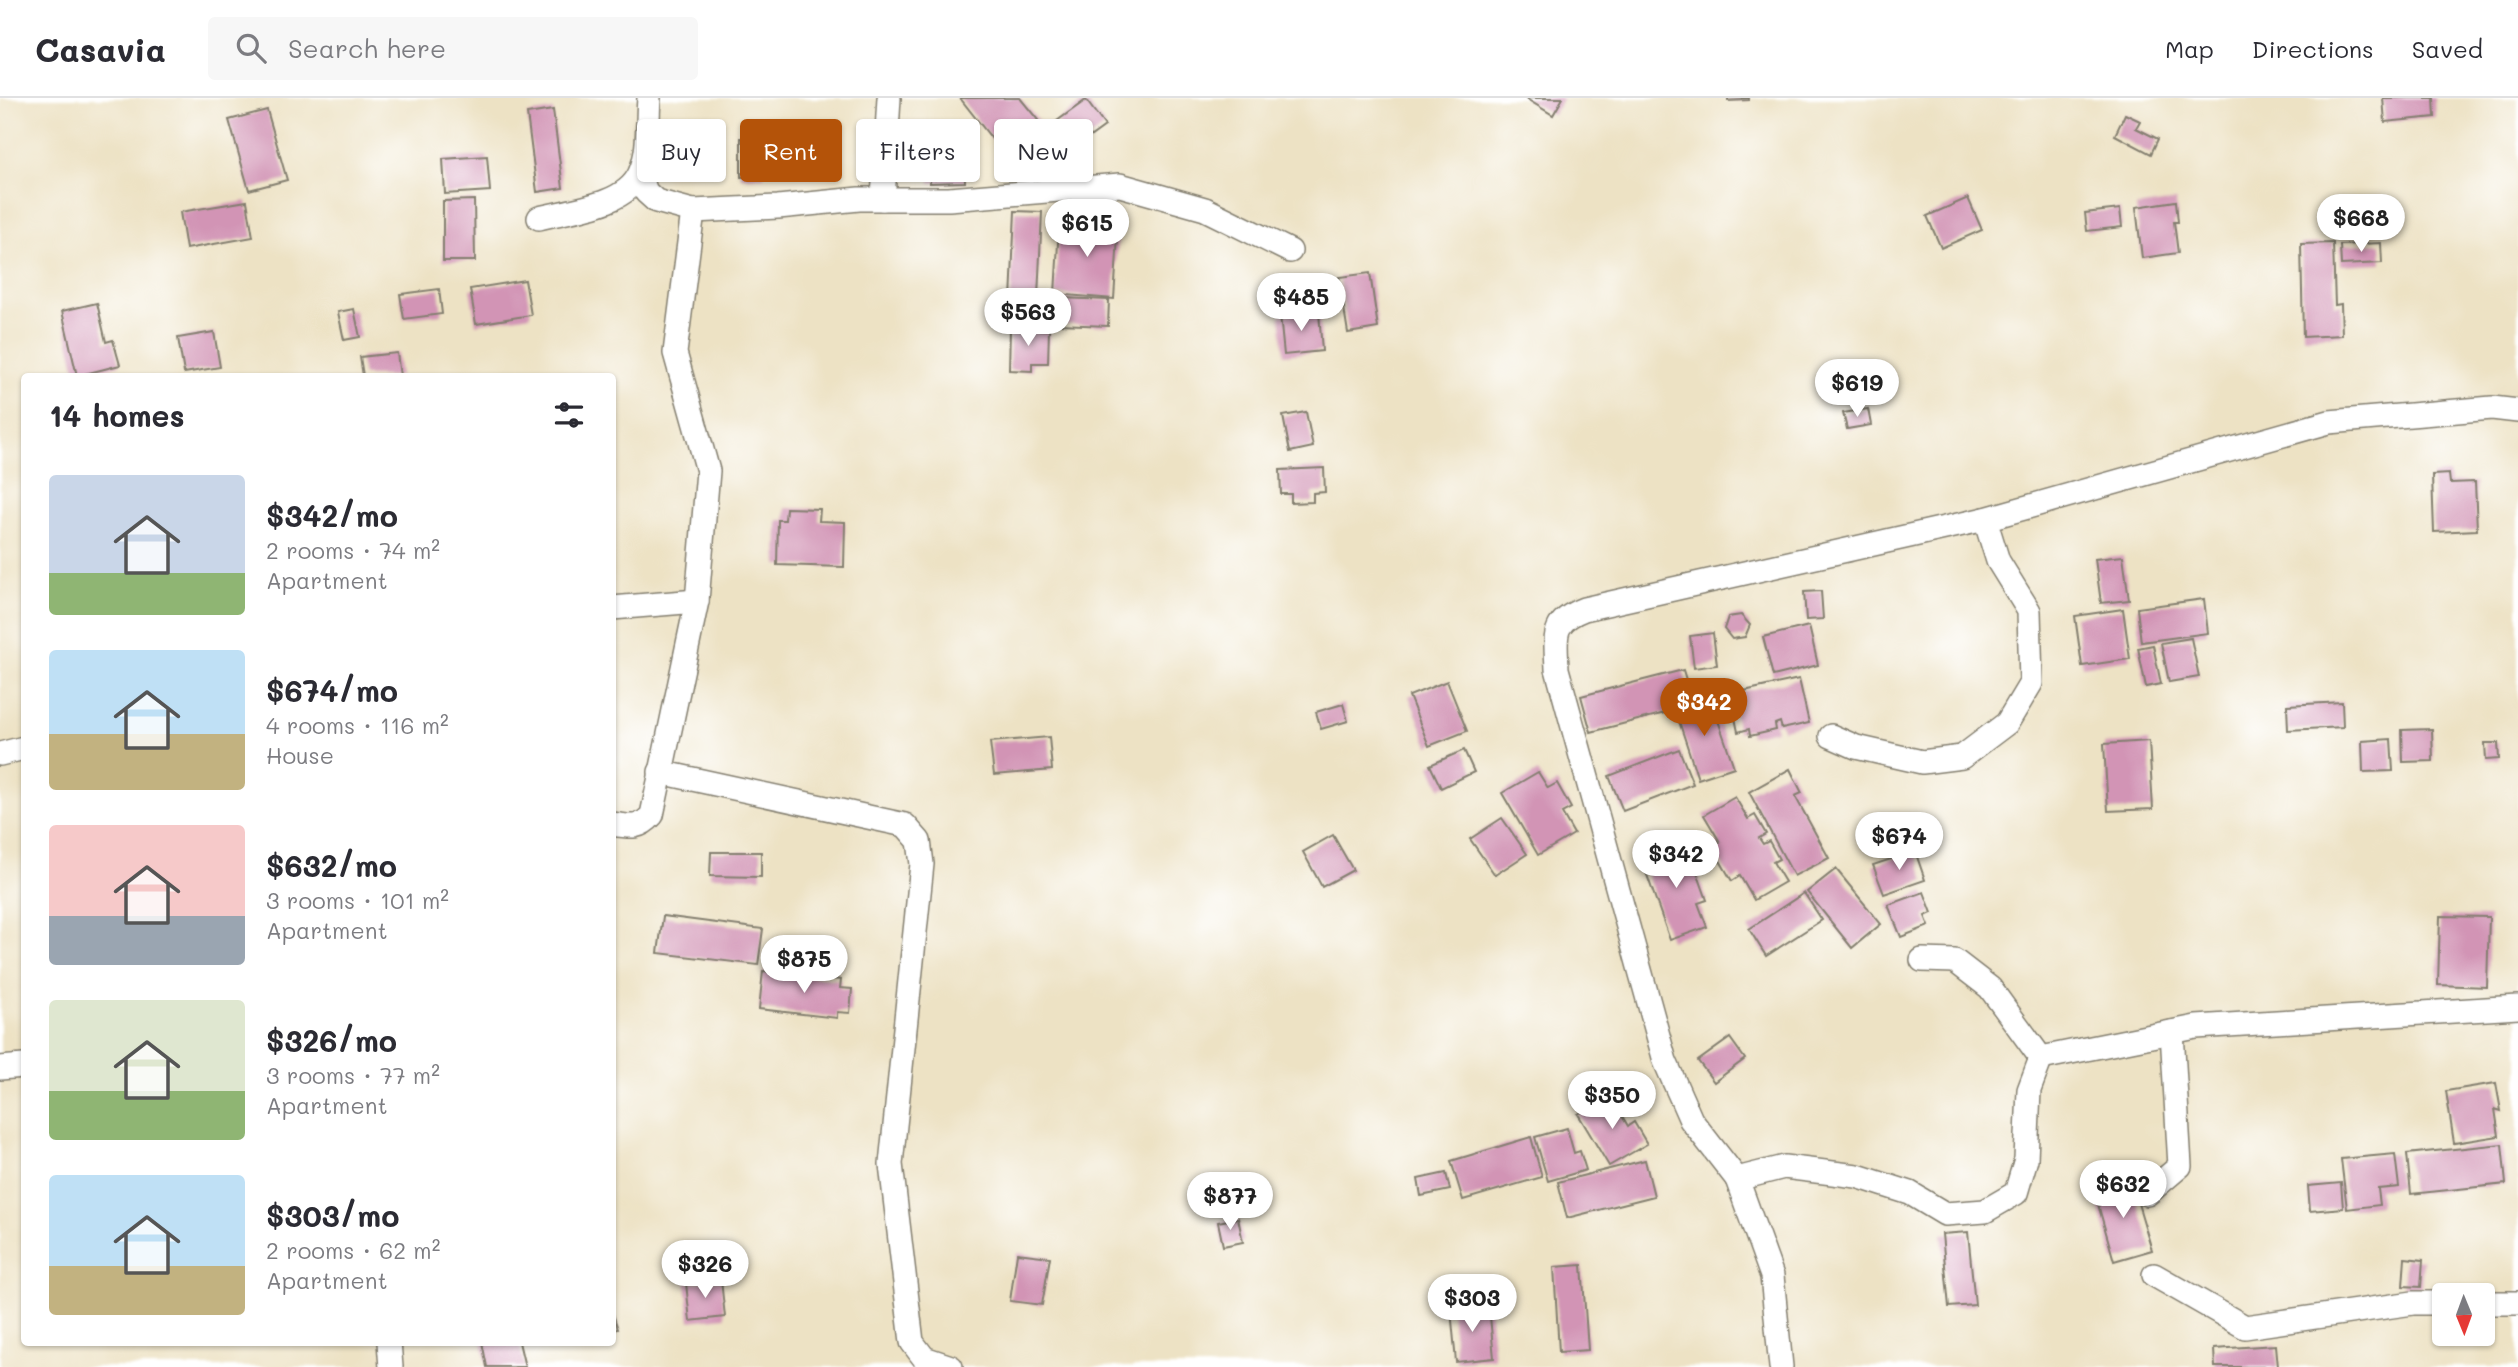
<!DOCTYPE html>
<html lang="en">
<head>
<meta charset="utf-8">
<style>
  :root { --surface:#fff; --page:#f7f7f7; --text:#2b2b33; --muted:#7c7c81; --line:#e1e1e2; --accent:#b45309 }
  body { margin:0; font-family:Mali,sans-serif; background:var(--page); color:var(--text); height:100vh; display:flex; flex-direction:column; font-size:26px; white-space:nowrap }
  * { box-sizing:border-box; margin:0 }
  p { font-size:23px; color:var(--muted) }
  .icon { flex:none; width:38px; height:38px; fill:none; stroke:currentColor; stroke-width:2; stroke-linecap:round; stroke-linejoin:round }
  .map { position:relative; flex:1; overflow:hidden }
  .drawer { position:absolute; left:21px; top:275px; width:595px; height:973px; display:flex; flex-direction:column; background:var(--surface); border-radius:7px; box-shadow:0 2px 5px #0004 }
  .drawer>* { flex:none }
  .banner { position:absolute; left:637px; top:21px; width:665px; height:63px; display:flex; gap:14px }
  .needle { width:46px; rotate:179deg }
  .buttons { position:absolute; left:2432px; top:1185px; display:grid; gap:14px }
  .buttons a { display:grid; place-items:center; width:63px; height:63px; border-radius:7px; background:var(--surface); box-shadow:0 2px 5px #0004; font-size:35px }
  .price { position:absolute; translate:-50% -60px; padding:0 16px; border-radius:24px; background:#fff; color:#222; font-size:23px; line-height:46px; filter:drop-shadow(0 2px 4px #0008) }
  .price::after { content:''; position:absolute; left:50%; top:42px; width:21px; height:16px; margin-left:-10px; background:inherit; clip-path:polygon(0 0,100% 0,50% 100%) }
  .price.active { background:var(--accent); color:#fff }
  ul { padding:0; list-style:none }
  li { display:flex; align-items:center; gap:21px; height:175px; padding:0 28px }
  li span { display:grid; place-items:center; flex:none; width:196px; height:140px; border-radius:7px; color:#555 }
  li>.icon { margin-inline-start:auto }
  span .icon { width:84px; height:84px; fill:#fffc; stroke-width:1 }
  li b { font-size:30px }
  h2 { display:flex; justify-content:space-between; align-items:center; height:84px; padding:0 28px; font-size:30px }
  .pill { padding:0 24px; border-radius:7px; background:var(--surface); box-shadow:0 2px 5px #0004; font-size:24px; line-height:63px }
  .pill.active { background:var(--accent); color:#fff }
  header { display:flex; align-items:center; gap:42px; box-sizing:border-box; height:98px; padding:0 35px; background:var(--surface); border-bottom:2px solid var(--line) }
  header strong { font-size:33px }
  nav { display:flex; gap:38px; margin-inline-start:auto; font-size:24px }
  .search { width:490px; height:63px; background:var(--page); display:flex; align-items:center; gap:18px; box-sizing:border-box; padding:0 24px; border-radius:7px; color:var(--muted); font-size:26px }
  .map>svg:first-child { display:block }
  .building { fill:#d294b5 }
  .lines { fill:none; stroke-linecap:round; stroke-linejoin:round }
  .minor-casing { stroke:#847f70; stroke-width:26 }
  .minor { stroke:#fff; stroke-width:23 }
</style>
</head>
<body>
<header>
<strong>Casavia</strong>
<div class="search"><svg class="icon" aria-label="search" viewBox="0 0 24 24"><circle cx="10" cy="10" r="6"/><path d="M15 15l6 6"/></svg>Search here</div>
<nav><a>Map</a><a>Directions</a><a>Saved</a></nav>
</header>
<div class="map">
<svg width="2518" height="1269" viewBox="0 0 2518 1269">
  <rect width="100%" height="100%" fill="#fff"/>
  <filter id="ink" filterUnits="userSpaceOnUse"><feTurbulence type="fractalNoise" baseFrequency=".0143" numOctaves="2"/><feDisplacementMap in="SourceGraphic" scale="14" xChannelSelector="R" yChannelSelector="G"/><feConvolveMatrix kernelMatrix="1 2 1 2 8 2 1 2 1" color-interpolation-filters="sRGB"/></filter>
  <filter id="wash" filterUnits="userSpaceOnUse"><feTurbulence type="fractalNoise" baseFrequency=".00686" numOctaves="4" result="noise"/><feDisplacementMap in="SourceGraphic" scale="28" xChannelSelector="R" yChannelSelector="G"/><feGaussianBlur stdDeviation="1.57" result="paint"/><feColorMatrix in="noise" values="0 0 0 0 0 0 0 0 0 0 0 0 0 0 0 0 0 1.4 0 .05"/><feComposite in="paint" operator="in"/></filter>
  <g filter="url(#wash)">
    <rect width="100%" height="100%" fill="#ede2c4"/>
    <g id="blocks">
      <g class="building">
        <polygon points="960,0 1020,0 1038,22 1000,51"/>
        <polygon points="1525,0 1563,0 1553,17"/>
        <polygon points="1728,0 1749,0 1749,2 1728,3"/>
        <polygon points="2383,0 2434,0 2435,19 2385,24"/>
        <polygon points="1086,2 1105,28 1076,49 1057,23"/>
        <polygon points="267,12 287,82 249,92 229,22"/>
        <polygon points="553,12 563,90 537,94 527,16"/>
        <polygon points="2125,16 2140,23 2136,30 2158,41 2151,56 2115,37"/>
        <rect x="741" y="40" width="23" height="39"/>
        <polygon points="964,55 965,84 930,85 930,56"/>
        <polygon points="487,58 490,93 445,96 443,61"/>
        <polygon points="1968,100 1982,132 1941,150 1927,118"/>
        <polygon points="474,102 475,163 443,163 443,103"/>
        <polygon points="247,103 253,139 186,151 180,114"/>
        <polygon points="2176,103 2178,124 2174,124 2178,155 2142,160 2136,109"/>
        <polygon points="2120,111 2122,129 2087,133 2085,115"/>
        <polygon points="1015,113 1042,114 1038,199 1109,202 1108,228 1010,224"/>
        <polygon points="1069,119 1083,120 1082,129 1092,130 1093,121 1119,123 1114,201 1055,196 1059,128 1069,129"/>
        <polygon points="2333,145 2335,207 2341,206 2342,237 2303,239 2301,146"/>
        <polygon points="2381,145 2382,165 2341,167 2340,147"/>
        <polygon points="1370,175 1378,230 1348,235 1339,179"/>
        <polygon points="525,182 531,217 476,226 470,191"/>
        <polygon points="439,191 442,216 404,221 400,196"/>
        <polygon points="97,205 106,244 113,242 120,267 77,278 62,213"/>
        <polygon points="354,211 360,239 344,242 338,214"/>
        <polygon points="1319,214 1322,253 1284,257 1280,217"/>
        <polygon points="1010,230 1049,232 1048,265 1032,265 1032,273 1009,272"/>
        <polygon points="214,234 220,269 184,275 178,240"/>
        <polygon points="397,255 400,278 363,278 360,259"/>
        <polygon points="1868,311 1871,327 1847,331 1843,315"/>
        <polygon points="1306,314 1313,349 1290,354 1283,318"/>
        <polygon points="1324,370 1325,394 1313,395 1313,404 1291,405 1291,396 1281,396 1280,372"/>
        <polygon points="2449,376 2450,385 2475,384 2477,432 2434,434 2432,377"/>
        <polygon points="786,410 820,411 819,423 845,424 844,469 777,467 778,422 785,422"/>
        <polygon points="2123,458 2129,502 2101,505 2095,461"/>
        <polygon points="1821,493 1823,521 1806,522 1804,494"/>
        <polygon points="2204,501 2208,535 2141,544 2137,510"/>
        <polygon points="2123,511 2130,561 2082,568 2075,518"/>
        <polygon points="1741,517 1750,527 1745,539 1732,541 1724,531 1728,519"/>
        <polygon points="1809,528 1818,567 1773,578 1763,539"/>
        <polygon points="1713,535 1717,567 1694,570 1690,538"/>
        <polygon points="2191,540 2199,579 2169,584 2161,545"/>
        <polygon points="2153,547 2161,586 2146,589 2138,550"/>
        <polygon points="1683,572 1690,595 1666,601 1669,614 1591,634 1581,598"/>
        <polygon points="1799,581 1809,625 1782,631 1780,624 1775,626 1776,632 1750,638 1749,631 1738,634 1730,596"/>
        <polygon points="1447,583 1467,633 1429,648 1409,598"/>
        <polygon points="1710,599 1734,669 1698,681 1675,611"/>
        <polygon points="2342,604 2343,629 2288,632 2287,607"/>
        <polygon points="1343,606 1348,623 1321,631 1316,614"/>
        <polygon points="2432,631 2433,663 2403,664 2402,632"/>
        <polygon points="1049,639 1052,672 994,677 990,644"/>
        <polygon points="2391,641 2393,673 2363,674 2362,643"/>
        <polygon points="2149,643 2153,711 2108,713 2104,646"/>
        <polygon points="2485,645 2498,645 2499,661 2486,662"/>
        <polygon points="1679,651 1693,686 1623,713 1609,678"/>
        <polygon points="1464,652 1474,674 1441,690 1430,667"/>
        <polygon points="1790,671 1802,695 1795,698 1829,760 1794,778 1749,694"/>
        <polygon points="1538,674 1548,690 1557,685 1571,710 1562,715 1574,736 1538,757 1502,695"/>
        <polygon points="1735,699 1748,721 1755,717 1766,736 1759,740 1763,746 1769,743 1779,761 1773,764 1785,784 1754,802 1740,778 1732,783 1712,749 1720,744 1704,717"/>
        <polygon points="1502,720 1527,756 1495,777 1470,741"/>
        <polygon points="1333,737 1353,772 1322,789 1303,754"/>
        <polygon points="1676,744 1684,766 1693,763 1707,802 1698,805 1707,829 1670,842 1640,757"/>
        <polygon points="1915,753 1925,782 1884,796 1873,767"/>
        <polygon points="711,754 761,754 761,779 710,778"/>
        <polygon points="1836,771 1881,826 1852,850 1807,794"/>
        <polygon points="1924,794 1932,815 1925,818 1929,828 1901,839 1888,807"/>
        <polygon points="1804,795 1822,822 1766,858 1749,831"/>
        <polygon points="663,818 763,831 758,867 658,855"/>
        <polygon points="2440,818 2489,819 2487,889 2438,887"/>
        <polygon points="763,873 841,882 840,890 852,891 850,915 837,914 837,920 759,911"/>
        <polygon points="1730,940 1745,961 1714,984 1698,963"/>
        <polygon points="2496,985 2501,1013 2495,1011 2499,1038 2454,1045 2446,993"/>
        <polygon points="1610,998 1628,1028 1634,1024 1647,1046 1609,1068 1578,1016"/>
        <polygon points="1567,1030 1574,1055 1580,1053 1586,1072 1548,1083 1535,1039"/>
        <polygon points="1531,1039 1542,1079 1463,1102 1451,1063"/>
        <polygon points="2502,1046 2506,1086 2411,1096 2407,1056"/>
        <polygon points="2395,1056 2399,1089 2378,1091 2380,1107 2347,1111 2341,1061"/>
        <polygon points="1645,1062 1654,1098 1567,1120 1558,1084"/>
        <polygon points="1446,1075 1450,1092 1421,1098 1418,1081"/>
        <polygon points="2131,1082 2152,1152 2114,1163 2094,1092"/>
        <polygon points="2341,1085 2343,1110 2310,1113 2308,1088"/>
        <polygon points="1238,1120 1243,1144 1223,1148 1218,1124"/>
        <polygon points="1968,1134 1975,1207 1949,1209 1942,1136"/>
        <polygon points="1017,1155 1050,1159 1042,1207 1010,1203"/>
        <polygon points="2405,1160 2423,1162 2421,1189 2403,1188"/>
        <polygon points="1582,1167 1588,1252 1559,1254 1554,1169"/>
        <polygon points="721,1182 725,1219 690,1223 686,1185"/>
        <polygon points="1489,1208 1494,1260 1456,1264 1451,1212"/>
        <polygon points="612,1213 618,1231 612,1232"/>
        <polygon points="482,1244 519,1244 525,1269 487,1269"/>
        <polygon points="2276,1247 2278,1269 2215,1269 2214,1251"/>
      </g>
    </g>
  </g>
  <g filter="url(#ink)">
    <use href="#blocks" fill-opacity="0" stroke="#847f70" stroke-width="2"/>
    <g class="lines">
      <g class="minor-casing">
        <g id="minor">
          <polyline points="640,77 646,94 656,103 693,113 778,109 859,101 949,101 1120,87 1205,111 1290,153"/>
          <polyline points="883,101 889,0"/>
          <path d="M 539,120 C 570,112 626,108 640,75 C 650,53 647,24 649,0"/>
          <polyline points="612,510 697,503"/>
          <polyline points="1831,638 1856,649 1922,664 1962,659 2007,625 2031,585 2029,513 1998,463 1985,421"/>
          <polyline points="0,656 24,650"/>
          <polyline points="660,674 905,727 919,743 922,766 891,1066 912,1244 924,1260 951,1269"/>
          <path d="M 612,726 C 630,729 640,731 652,717 L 697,503 L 708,373 L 675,255 L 693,113"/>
          <polyline points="1922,862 1955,863 1990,890 2041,960"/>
          <polyline points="2041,960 2196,929 2518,909"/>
          <polyline points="0,970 24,968"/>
          <path d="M 1737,1081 L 1691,1022 L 1665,963 L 1557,571 C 1556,539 1550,524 1584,511 L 1985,421 L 2329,324 L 2492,310 L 2518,313"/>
          <polyline points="2147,1096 2180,1068 2172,934"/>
          <polyline points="2154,1177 2245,1229 2413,1205 2445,1205"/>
          <polyline points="2483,1205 2518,1205"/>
          <polyline points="389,1244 391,1269"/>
          <polyline points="1781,1269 1772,1178 1737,1081 1784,1069 1857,1078 1910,1095 1945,1116 1985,1113 2016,1095 2026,1061 2029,992 2041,960"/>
        </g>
      </g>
      <use href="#minor" class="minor"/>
    </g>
  </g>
</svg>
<div class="buttons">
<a><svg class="needle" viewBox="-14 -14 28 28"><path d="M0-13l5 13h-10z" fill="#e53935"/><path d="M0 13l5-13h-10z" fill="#7c7c81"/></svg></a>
</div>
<b class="price" style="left:2361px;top:156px">$668</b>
<b class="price" style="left:1087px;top:161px">$615</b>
<b class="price" style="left:1301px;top:235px">$485</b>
<b class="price" style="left:1028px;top:250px">$563</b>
<b class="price" style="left:1857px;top:321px">$619</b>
<b class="price active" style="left:1704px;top:640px">$342</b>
<b class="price" style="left:1899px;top:774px">$674</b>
<b class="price" style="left:1676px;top:792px">$342</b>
<b class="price" style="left:804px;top:897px">$875</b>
<b class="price" style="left:1612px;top:1033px">$350</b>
<b class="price" style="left:2123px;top:1122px">$632</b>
<b class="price" style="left:1230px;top:1134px">$877</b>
<b class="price" style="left:705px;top:1202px">$326</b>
<b class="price" style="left:1472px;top:1236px">$303</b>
<div class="banner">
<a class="pill">Buy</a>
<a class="pill active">Rent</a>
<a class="pill">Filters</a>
<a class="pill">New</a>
</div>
<section class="drawer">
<h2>14 homes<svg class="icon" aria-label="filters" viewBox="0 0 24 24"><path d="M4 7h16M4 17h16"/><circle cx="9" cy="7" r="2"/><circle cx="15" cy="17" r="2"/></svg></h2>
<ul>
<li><span style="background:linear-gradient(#c9d6e8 70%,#8fb573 0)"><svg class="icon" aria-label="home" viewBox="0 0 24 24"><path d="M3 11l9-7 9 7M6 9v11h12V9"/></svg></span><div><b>$342/mo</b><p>2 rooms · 74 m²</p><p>Apartment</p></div></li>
<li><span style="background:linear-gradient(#bfe0f5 60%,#c2b280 0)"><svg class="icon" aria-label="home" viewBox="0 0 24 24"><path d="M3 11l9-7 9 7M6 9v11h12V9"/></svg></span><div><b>$674/mo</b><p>4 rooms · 116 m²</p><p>House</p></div></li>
<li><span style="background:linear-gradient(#f6c9c9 65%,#9aa5b1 0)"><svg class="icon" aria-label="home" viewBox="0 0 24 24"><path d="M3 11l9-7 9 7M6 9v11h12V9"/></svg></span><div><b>$632/mo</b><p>3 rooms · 101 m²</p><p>Apartment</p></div></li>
<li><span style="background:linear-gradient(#dfe7d0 65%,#8fb573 0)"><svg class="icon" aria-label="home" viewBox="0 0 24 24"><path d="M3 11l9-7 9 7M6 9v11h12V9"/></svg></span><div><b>$326/mo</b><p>3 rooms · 77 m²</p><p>Apartment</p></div></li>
<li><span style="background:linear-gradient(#bfe0f5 65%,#c2b280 0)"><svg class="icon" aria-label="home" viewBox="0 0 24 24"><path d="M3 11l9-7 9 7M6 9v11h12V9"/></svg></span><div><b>$303/mo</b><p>2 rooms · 62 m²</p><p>Apartment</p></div></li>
</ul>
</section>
</div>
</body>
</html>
